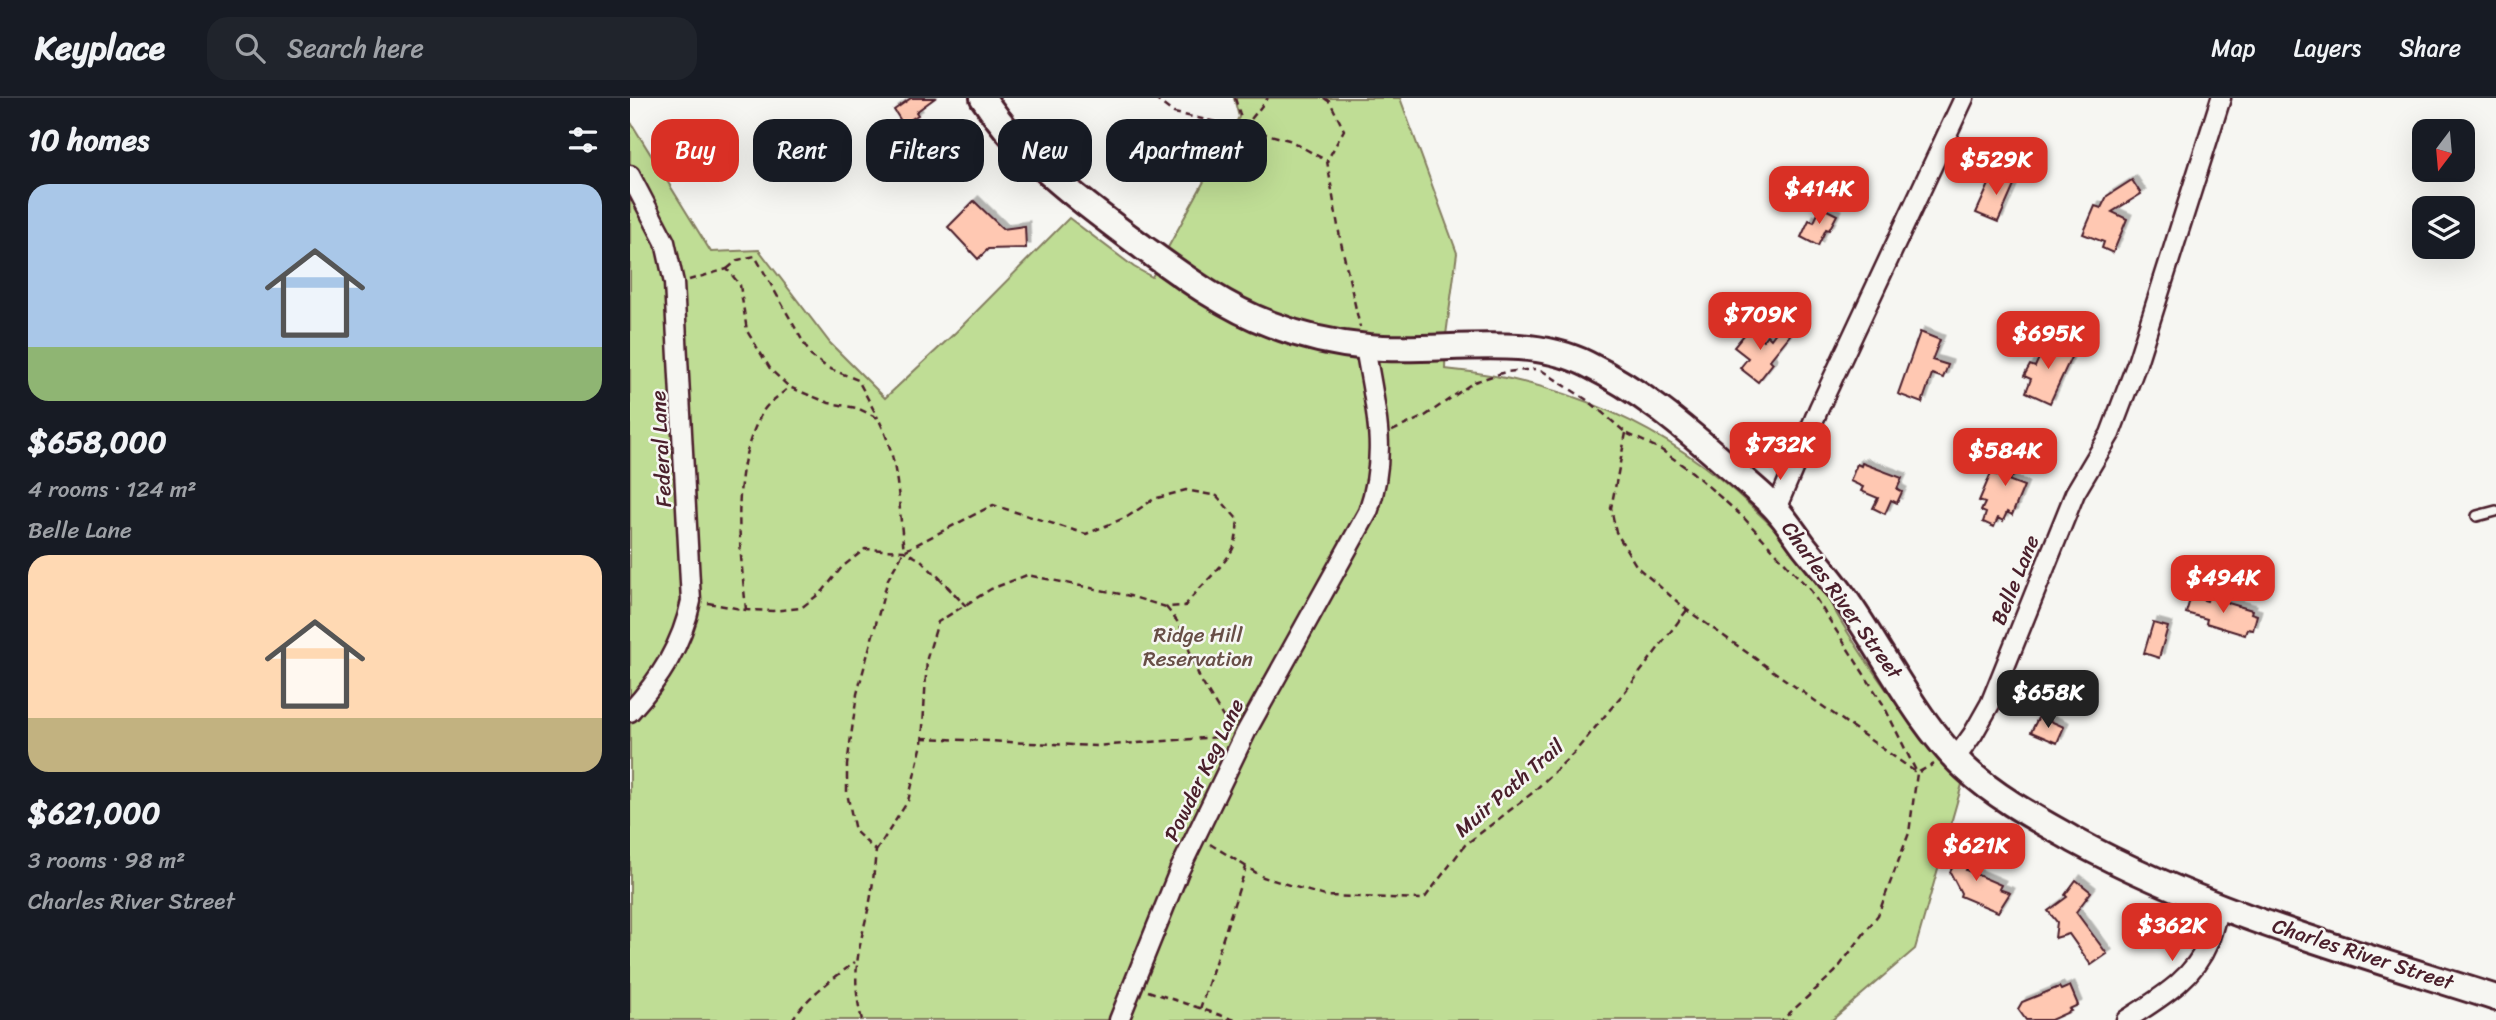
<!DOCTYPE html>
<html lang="en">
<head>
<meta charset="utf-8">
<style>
  :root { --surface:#171b24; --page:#20242c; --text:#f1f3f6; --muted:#9ea1a6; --line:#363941; --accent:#d93025 }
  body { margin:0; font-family:Sriracha,sans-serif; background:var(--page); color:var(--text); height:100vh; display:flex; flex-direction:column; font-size:26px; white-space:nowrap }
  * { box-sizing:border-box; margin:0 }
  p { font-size:23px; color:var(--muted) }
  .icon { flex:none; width:38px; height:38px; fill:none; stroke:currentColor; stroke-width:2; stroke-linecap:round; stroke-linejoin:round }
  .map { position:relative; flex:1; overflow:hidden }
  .panel { display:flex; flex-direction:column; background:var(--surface); width:630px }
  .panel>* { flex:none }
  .top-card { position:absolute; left:21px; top:21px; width:665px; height:63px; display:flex; gap:14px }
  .needle { width:46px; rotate:196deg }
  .tools { position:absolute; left:1782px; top:21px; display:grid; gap:14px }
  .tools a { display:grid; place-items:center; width:63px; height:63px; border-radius:14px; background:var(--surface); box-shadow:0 7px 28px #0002; font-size:35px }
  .price { position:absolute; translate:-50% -60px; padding:0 16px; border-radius:14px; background:var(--accent); color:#fff; font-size:23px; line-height:46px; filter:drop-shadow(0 2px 4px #0008) }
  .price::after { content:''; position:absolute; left:50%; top:42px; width:21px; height:16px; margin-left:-10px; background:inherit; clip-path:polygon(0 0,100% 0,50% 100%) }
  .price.on { background:#222; color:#fff }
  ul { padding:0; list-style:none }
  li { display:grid; align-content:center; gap:14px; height:371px; padding:0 28px }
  li span { display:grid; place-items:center; height:217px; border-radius:21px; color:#555 }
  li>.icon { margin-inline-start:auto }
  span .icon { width:126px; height:126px; fill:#fffc; stroke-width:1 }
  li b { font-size:30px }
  h2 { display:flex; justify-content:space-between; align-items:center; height:84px; padding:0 28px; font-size:30px }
  .tag { padding:0 24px; border-radius:21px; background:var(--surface); box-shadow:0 7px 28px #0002; font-size:24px; line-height:63px }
  .tag.on { background:var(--accent); color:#fff }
  header { display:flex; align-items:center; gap:42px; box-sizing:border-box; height:98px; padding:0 35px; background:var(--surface); border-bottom:2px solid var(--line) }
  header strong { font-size:33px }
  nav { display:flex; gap:38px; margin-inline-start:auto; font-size:24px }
  .search { width:490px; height:63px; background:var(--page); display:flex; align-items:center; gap:18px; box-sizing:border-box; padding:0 24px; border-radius:21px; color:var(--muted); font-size:26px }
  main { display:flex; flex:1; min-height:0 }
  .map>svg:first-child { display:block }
  .green { fill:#bfdd95; stroke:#847e60; stroke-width:2 }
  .building { fill:#ffc8b2; stroke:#4a1f2b; stroke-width:2; filter:url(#shadow) }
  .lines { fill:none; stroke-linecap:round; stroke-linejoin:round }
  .lane-casing { stroke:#4a1f2b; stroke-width:14 }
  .street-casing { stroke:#4a1f2b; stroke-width:23 }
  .secondary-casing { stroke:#4a1f2b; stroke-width:30 }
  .path { stroke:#4a1f2b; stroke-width:2.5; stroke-dasharray:7 5; stroke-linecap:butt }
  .lane { stroke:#f6f6f2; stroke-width:9 }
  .street { stroke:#f6f6f2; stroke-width:18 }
  .secondary { stroke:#f6f6f2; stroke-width:24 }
  .labels { text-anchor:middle; stroke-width:5; stroke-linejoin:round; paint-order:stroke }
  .street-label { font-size:21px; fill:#4a1f2b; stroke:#f6f6f2 }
  .park-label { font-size:21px; fill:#674e46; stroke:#f6f6f2 }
</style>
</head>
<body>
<header>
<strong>Keyplace</strong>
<div class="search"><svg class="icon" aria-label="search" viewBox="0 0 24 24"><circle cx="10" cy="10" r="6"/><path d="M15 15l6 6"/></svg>Search here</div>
<nav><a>Map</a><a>Layers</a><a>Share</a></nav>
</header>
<main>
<section class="panel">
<h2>10 homes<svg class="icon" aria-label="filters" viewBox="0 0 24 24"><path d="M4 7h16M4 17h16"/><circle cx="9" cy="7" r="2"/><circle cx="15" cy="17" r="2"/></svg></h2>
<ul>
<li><span style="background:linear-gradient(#a9c7e8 75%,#8fb573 0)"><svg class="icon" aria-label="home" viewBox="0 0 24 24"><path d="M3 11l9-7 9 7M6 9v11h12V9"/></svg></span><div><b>$658,000</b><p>4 rooms · 124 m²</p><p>Belle Lane</p></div></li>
<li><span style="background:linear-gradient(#ffd9b3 75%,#c2b280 0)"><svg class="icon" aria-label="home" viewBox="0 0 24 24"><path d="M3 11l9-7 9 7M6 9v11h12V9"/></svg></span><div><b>$621,000</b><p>3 rooms · 98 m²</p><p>Charles River Street</p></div></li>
</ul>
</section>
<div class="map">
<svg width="1866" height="922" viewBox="0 0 1866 922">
  <defs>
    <filter id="shadow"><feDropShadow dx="4.5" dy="-4.5" stdDeviation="0" flood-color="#0004"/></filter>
  </defs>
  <rect width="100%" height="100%" fill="#f6f6f2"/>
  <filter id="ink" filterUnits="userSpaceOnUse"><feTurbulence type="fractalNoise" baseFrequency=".0143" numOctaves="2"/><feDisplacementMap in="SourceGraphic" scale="14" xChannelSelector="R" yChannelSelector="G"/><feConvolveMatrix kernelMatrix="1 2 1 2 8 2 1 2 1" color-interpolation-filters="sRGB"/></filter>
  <g filter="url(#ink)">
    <path class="green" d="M 604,0 L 770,0 L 827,155 L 816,237 L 815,271 C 932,282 1038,328 1123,410 C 1141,427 1159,444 1174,464 C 1192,488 1205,515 1222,541 C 1236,563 1251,585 1267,606 C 1287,633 1311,658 1333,683 L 1285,851 L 1202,922 L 0,922 L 0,23 L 81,154 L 129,152 L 200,245 L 255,300 L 326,234 L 439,120 L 504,169 L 522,179 L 609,19 Z"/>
    <g class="building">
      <polygon points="281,0 305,0 286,14 288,17 273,26 264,12"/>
      <polygon points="1365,73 1386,83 1368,124 1346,115"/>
      <polygon points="1502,82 1511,96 1482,114 1497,121 1483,155 1472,150 1474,144 1453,136 1465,108 1471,110 1477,98"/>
      <polygon points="344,103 373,131 395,128 396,150 358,151 348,161 318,129"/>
      <polygon points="1191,109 1207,117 1199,132 1196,131 1188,148 1171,139 1179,122 1184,124"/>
      <polygon points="1150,229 1160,237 1140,262 1143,265 1128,284 1110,270 1118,260 1104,249 1119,231 1133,242 1137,237 1141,241"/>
      <polygon points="1290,234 1310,242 1302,262 1318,267 1313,280 1302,276 1292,305 1268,296"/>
      <polygon points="1418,240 1434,247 1432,251 1443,255 1420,305 1396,294 1401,281 1394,278 1400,267 1405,269"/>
      <polygon points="1398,349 1407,363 1378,382 1394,388 1382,417 1377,414 1373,423 1368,420 1364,429 1353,424 1356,415 1351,413 1355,405 1349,403 1361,375 1367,377 1373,365"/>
      <polygon points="1232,365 1272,380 1267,391 1272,394 1267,405 1261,402 1255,416 1243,410 1248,400 1231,393 1233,389 1220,383 1227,366 1231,368"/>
      <polygon points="1561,498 1577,503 1578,499 1622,512 1621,515 1627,517 1623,532 1617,531 1615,537 1576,525 1577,521 1556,515"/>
      <polygon points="1523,525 1538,529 1529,560 1514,555"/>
      <polygon points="1409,618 1434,629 1427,645 1401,634"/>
      <polygon points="1335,745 1348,750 1336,772 1371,787 1369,791 1380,795 1368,814 1330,798 1331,795 1320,774"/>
      <polygon points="1446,782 1461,794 1446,814 1477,856 1461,867 1439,836 1425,840 1427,824 1418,813 1437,799 1435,797"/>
      <polygon points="1440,888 1448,907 1439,911 1441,913 1421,922 1396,922 1388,911 1392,904 1429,889 1431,892"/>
    </g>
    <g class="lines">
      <g class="lane-casing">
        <polyline id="lane" points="1847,418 1866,413"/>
      </g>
      <g class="street-casing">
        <g id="street">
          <path d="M 0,77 L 35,144 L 44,185 L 61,503 C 52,547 30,581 0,614"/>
          <polyline points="1146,411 1189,310 1334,0"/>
          <polyline points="1325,661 1343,636 1360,606 1445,395 1480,336 1507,265 1591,0"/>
          <path d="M 489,922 L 549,773 L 616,634 L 738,414 C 759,354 745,309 735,249"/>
          <path d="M 1496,922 C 1528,901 1563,882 1578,845 C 1583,833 1586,820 1589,808"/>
        </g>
      </g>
      <g class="secondary-casing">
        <path id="secondary" d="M 353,0 C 393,62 456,107 514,150 C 554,179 594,209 640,226 C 671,238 704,246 738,249 C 808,256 892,234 957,266 C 1010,292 1054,329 1098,368 C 1114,382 1132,396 1146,411 C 1156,422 1165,436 1174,448 C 1189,467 1206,486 1219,506 C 1255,558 1290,629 1336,671 C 1367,700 1407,721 1444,742 C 1576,814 1723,854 1866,900"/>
      </g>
      <g class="path">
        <polyline points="524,0 544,15 614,30 638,0"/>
        <polyline points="605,0 614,30 659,42 697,63 710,140 730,229"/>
        <polyline points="694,0 700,4 714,32 697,63"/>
        <polyline points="97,171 108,162 125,158 181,258 198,270 228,282 248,320"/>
        <path d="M 59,182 L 97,171 L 110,187 L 117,233 L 141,272 L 159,289 L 199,305 L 227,310 L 248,320 C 270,363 268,405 274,453"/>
        <polyline points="911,272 960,304 996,335 1030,351 1062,374 1114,420 1181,493 1253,606 1287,675 1279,735 1248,817 1205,874 1152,922"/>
        <polyline points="762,333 795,318 844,284 875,274 905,271"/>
        <polyline points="996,335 981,410 986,434 1007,469 1057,512 1287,675 1304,666"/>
        <polyline points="78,505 116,512 143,513 171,510 193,493 212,469 235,451 274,453 291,462 335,507 303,473"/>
        <polyline points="536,509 550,527 570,581 596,624"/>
        <path d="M 116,512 C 110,447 99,375 132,315 C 137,305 151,297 159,289"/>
        <polyline points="292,640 466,648 589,639"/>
        <polyline points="580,746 633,779 695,798 794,801 835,747 901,696 944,655 1002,585 1057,512"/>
        <polyline points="518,893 605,922"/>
        <polyline points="570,911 616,769"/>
        <path d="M 162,922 C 177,898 203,881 225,864"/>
        <path d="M 232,922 C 220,877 229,851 239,808 C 243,790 244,771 246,753 L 225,733 L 217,695 L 217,667 L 227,596 L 258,481 L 274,453 L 363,407 L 456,436 L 497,419 L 524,401 L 556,392 L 587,398 L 608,422 C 607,429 607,438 605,445 C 601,463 567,490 555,508 L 536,509 L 500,498 L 397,477 L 361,491 L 308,524 L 297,560 L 292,646 L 278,703 L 246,753"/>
      </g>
      <use href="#lane" class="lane"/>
      <use href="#street" class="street"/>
      <use href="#secondary" class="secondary"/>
    </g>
  </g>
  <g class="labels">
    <g class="street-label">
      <text transform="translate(31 351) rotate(-93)" y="7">Federal Lane</text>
      <text transform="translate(1385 482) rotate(-68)" y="7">Belle Lane</text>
      <text transform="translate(1212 502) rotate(54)" y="7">Charles River Street</text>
      <text transform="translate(574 672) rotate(-64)" y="7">Powder Keg Lane</text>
      <text transform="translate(879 690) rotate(-41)" y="7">Muir Path Trail</text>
      <text transform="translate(1733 856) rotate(18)" y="7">Charles River Street</text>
    </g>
    <g class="park-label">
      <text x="568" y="544">Ridge Hill<tspan x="568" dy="24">Reservation</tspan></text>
    </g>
  </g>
</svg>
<div class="tools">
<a><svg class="needle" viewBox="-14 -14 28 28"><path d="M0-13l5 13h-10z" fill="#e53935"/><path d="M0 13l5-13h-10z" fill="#9ea1a6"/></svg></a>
<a><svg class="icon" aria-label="layers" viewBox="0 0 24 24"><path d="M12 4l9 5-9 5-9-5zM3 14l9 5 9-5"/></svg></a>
</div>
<b class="price" style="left:1366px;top:99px">$529K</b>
<b class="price" style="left:1189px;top:128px">$414K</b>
<b class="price" style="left:1130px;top:254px">$709K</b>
<b class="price" style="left:1418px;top:273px">$695K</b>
<b class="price" style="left:1150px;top:384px">$732K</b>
<b class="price" style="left:1375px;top:390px">$584K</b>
<b class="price" style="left:1593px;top:517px">$494K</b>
<b class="price on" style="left:1418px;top:632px">$658K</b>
<b class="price" style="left:1346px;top:785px">$621K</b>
<b class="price" style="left:1542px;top:865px">$362K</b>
<div class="top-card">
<a class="tag on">Buy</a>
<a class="tag">Rent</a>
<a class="tag">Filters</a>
<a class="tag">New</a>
<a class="tag">Apartment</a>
</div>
</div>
</main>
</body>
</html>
